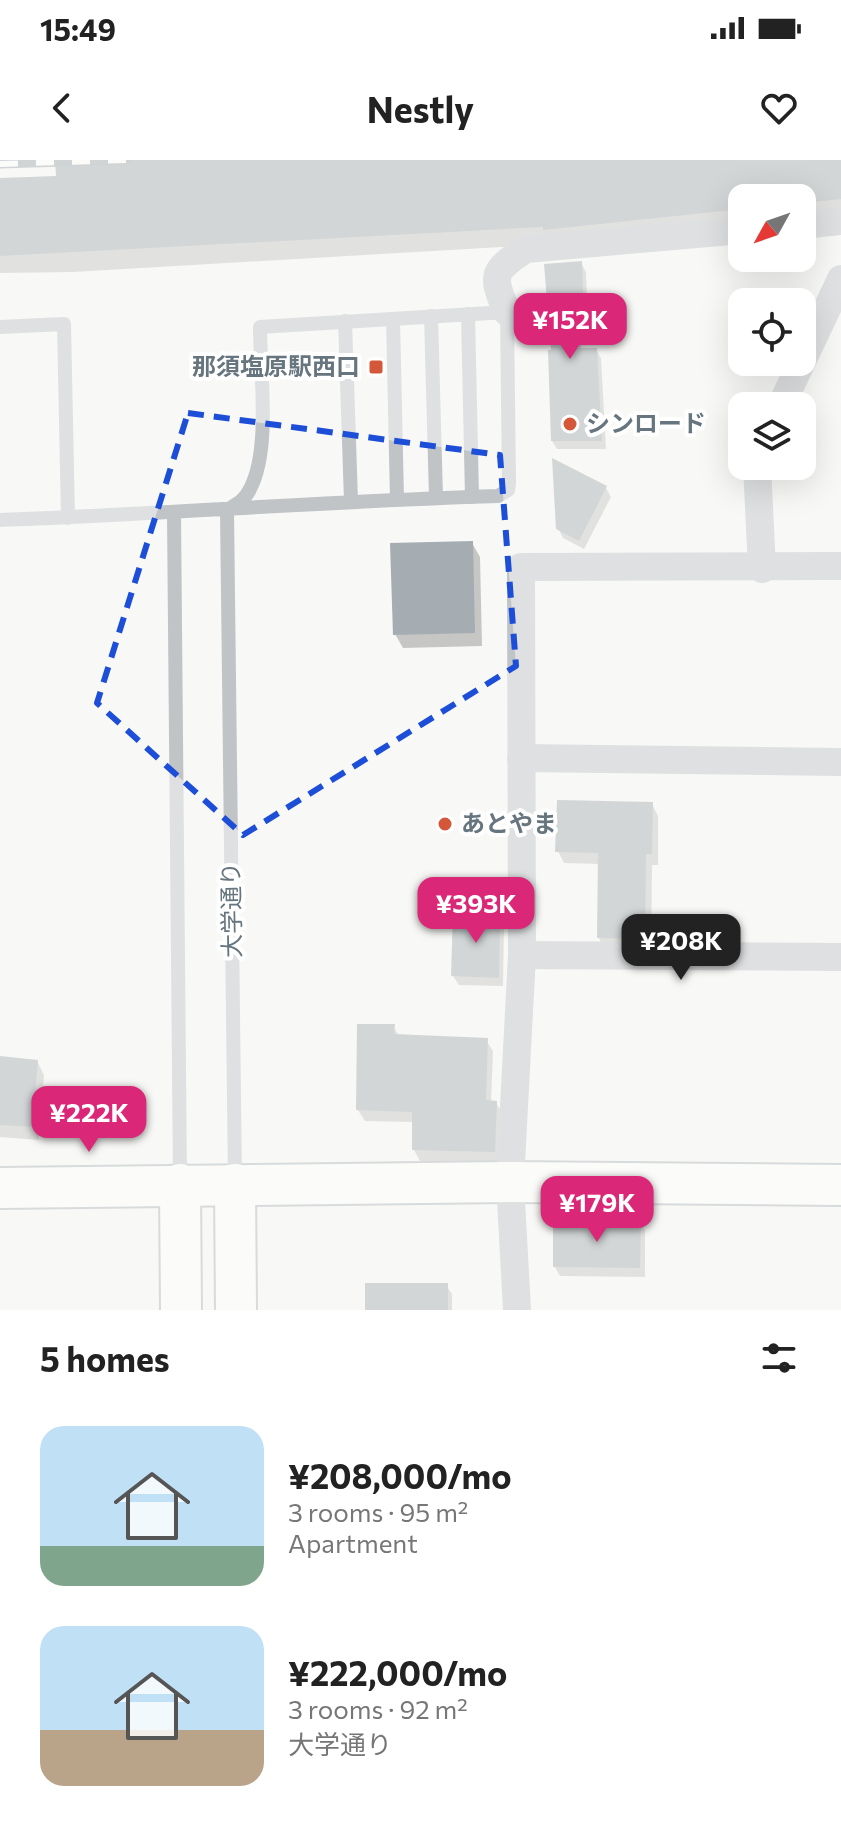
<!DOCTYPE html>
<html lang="en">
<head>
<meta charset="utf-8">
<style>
  :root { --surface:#fff; --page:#f6f6f6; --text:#222; --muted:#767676; --accent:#db2777 }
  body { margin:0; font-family:Commissioner,"Noto Sans JP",sans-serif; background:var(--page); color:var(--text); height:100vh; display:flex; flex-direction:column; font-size:30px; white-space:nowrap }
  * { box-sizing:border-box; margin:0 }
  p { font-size:26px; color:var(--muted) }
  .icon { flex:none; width:44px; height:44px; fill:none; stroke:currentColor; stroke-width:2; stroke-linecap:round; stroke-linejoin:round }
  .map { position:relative; height:1150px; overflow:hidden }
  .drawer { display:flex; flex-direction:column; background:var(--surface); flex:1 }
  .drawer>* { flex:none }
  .needle { width:52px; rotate:230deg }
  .tools { position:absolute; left:728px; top:24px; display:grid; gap:16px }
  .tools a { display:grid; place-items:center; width:88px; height:88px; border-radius:16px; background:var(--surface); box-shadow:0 8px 32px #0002; font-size:40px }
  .price { position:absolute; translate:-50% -68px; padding:0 18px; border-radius:16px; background:var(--accent); color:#fff; font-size:26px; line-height:52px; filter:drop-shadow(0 2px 4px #0008) }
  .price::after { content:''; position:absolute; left:50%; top:48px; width:24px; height:18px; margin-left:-12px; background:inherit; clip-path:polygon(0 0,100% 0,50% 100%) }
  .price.selected { background:#222; color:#fff }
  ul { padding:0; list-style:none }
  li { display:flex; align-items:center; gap:24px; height:200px; padding:0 40px }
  li span { display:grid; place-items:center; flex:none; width:224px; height:160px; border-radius:24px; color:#555 }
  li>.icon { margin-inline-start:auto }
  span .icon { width:96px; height:96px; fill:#fffc; stroke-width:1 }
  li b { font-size:34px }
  h2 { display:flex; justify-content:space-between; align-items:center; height:96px; padding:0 40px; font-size:34px }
  .status { display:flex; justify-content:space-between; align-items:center; height:56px; padding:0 40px; background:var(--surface); direction:ltr }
  .status svg { height:22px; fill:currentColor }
  header { display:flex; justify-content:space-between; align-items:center; height:104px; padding:0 40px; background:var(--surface); font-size:36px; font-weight:700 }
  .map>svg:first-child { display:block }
  .shadow { fill:#0003 }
  .building { fill:#a5adb2 }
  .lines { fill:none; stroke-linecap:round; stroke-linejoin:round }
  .secondary-casing { stroke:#b2b8bc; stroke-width:44 }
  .lane { stroke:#c0c4c7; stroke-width:14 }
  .street { stroke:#c0c4c7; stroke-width:28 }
  .secondary { stroke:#fff; stroke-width:40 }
  .rail-casing { stroke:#a2a8ad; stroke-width:9 }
  .rail { stroke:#fff; stroke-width:6; stroke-dasharray:18; stroke-linecap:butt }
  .marked { fill:none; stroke:#1d4ed8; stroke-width:6; stroke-dasharray:16 10; stroke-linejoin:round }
  .poi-dot { fill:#d4573a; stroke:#fff; stroke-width:3 }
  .labels { text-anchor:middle; stroke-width:8; stroke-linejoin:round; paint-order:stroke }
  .poi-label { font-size:24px; font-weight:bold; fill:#66757e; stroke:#fff; text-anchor:start }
  .street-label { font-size:24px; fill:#66757e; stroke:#fff }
</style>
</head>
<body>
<div class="status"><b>15:49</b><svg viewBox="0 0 49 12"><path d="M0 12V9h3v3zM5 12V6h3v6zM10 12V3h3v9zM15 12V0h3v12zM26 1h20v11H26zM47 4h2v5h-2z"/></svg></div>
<header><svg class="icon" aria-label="back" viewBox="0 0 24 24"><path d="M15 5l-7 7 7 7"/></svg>Nestly<svg class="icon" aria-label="heart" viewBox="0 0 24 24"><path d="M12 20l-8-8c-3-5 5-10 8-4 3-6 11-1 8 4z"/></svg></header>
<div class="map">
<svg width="841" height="1150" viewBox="0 0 841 1150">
  <rect width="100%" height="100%" fill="#f8f8f6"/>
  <g class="shadow">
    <polygon points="57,0 841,0 841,56 802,60 802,38 742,38 742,67 553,84 73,112 0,113 0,20 58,18"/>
    <polygon points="581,103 586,112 587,142 578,142 581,190 596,190 601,198 606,289 557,289 552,281 553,192"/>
    <polygon points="606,328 611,337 584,389 563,378 558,368"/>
    <polygon points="472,383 480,397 482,486 403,488 395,474"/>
    <polygon points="652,644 658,656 658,705 652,705 651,790 605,790 599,778 599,704 564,703 558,691"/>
    <polygon points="499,755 504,764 503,826 459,825 453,816"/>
    <polygon points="393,866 399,876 486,880 493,891 491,942 496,943 503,954 500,1003 420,1001 414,990 414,962 365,961 358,950"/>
    <polygon points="0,898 37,901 44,915 39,980 0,977"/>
    <polygon points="640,1062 645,1071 645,1117 560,1116 555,1107"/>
    <polygon points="446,1125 452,1134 452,1150 367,1150"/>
  </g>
  <g class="building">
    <polygon points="55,0 841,0 841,39 802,43 802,38 742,38 742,49 543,70 543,67 0,96 0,18 56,16"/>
    <polygon points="582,101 583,134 574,134 578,188 597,188 602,281 551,281 548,190 551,190 544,104"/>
    <polygon points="552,298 607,326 579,381 556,369"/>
    <polygon points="473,381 475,473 393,475 390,383"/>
    <polygon points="557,640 653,642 652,694 646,694 645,779 597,778 598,693 555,692"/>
    <polygon points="453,751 500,753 499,818 451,816"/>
    <polygon points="357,864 395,864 394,874 488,878 486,940 497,941 495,992 412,990 412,952 356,950"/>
    <polygon points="0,896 38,900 32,967 0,965"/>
    <polygon points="553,1060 641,1060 640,1108 553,1107"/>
    <rect x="365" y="1123" width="83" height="27"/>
  </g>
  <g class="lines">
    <g class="secondary-casing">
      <g id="secondary">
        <polyline points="180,1024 181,1150"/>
        <polyline points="235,1024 236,1150"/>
        <polyline points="0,1028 510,1022 841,1025"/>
      </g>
    </g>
    <g class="lane">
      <polyline points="468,154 472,337"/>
      <polyline points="431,156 436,337"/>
      <polyline points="393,159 397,339"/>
      <polyline points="345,161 351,341"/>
      <polyline points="0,167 64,164 68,358"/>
      <polyline points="227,350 235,1022"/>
      <polyline points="174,354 180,1021"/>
      <path d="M 0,360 C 166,354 332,341 498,336 L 508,330 L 509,323 L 507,152 L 260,167 C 260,211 271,290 250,329 C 245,340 237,344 227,350"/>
    </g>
    <g class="street">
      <polyline points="802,65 841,61"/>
      <path d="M 507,152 C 491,115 492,111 526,89 L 742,70"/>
      <polyline points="781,246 841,119"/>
      <polyline points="757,306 762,409"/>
      <polyline points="521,598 841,602"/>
      <polyline points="522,795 841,797"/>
      <polyline points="517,1150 510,1022 522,795 521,407 841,406"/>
    </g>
    <use href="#secondary" class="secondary"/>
    <g class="rail-casing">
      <polyline id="rail" points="0,4 127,0"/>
    </g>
    <use href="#rail" class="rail"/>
  </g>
  <path d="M0 0H841V1150H0ZM 188,253 L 500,295 L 516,506 L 243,675 L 97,543 Z" fill="#f8f8f6" fill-opacity=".55" fill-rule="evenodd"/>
  <path class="marked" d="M 188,253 L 500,295 L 516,506 L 243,675 L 97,543 Z"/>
  <g class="poi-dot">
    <rect x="368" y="199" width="16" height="16" rx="4"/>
    <circle cx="570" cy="264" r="8"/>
    <circle cx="445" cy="664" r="8"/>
  </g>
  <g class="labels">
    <g class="poi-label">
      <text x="360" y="215" text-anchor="end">那須塩原駅西口</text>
      <text x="586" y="272">シンロード</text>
      <text x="461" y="672">あとやま</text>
    </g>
    <g class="street-label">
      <text transform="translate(232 750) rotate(-91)" y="8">大学通り</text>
    </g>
  </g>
</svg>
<div class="tools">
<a><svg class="needle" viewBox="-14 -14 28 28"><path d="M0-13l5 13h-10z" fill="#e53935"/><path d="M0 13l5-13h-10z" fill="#767676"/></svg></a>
<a><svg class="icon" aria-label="locate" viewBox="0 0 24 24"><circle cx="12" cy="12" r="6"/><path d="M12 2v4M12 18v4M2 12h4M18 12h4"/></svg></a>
<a><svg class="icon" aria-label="layers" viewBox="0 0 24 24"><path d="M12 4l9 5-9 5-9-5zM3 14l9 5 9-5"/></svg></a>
</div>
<b class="price" style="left:570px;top:201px">¥152K</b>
<b class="price" style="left:476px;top:785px">¥393K</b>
<b class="price selected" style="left:681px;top:822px">¥208K</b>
<b class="price" style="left:89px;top:994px">¥222K</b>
<b class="price" style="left:597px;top:1084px">¥179K</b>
</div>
<section class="drawer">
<h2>5 homes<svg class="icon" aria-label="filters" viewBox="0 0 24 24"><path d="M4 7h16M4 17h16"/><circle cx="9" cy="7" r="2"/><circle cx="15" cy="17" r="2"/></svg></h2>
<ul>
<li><span style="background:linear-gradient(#bfe0f5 75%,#7fa58c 0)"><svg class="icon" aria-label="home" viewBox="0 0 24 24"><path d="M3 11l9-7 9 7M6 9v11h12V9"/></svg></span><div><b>¥208,000/mo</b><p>3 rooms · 95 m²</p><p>Apartment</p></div></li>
<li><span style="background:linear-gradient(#bfe0f5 65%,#b9a48a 0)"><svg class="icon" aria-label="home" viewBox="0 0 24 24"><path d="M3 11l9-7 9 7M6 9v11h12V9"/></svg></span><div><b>¥222,000/mo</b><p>3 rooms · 92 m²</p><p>大学通り</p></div></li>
</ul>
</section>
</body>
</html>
